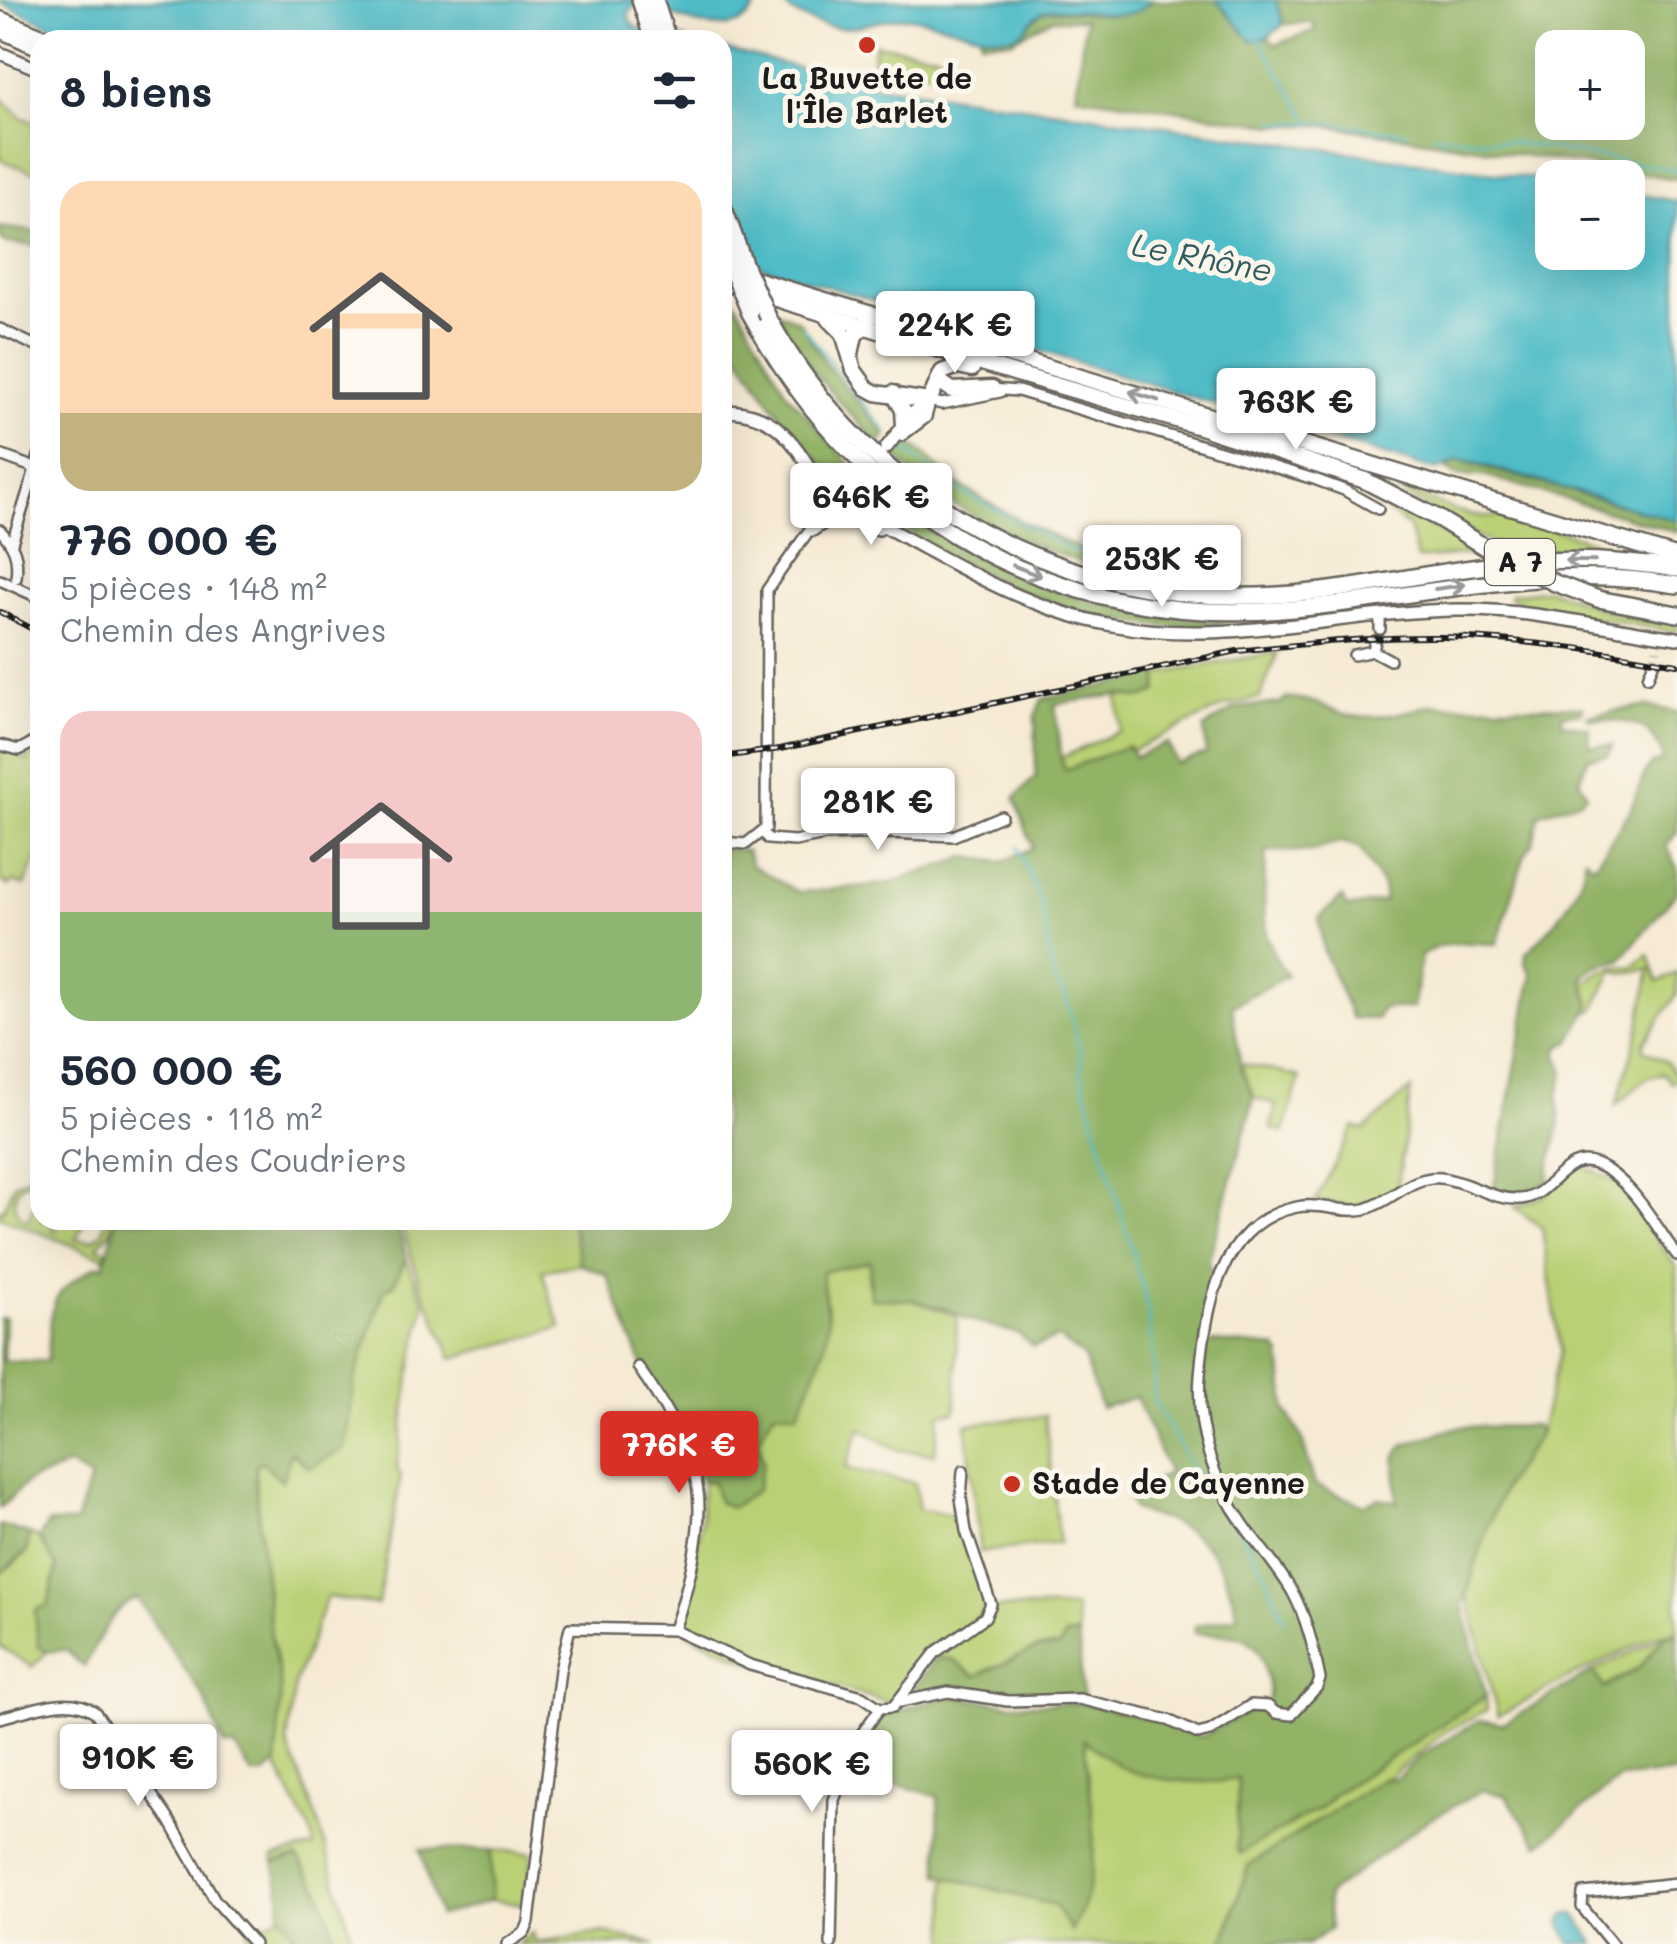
<!DOCTYPE html>
<html lang="fr">
<head>
<meta charset="utf-8">
<style>
  :root { --surface:#fff; --page:#f6f6f7; --text:#1f2937; --muted:#747a83; --accent:#d93025 }
  body { margin:0; font-family:Mali,sans-serif; background:var(--page); color:var(--text); height:100vh; display:flex; flex-direction:column; font-size:38px; white-space:nowrap }
  * { box-sizing:border-box; margin:0 }
  p { font-size:32px; color:var(--muted) }
  .icon { flex:none; width:55px; height:55px; fill:none; stroke:currentColor; stroke-width:2; stroke-linecap:round; stroke-linejoin:round }
  .map { position:relative; flex:1; overflow:hidden }
  .side { position:absolute; left:30px; top:30px; width:702px; height:1200px; display:flex; flex-direction:column; background:var(--surface); border-radius:30px; box-shadow:0 10px 40px #0002 }
  .side>* { flex:none }
  .buttons { position:absolute; left:1535px; top:30px; display:grid; gap:20px }
  .buttons a { display:grid; place-items:center; width:110px; height:110px; border-radius:20px; background:var(--surface); box-shadow:0 10px 40px #0002; font-size:50px }
  .price { position:absolute; translate:-50% -85px; padding:0 22px; border-radius:10px; background:#fff; color:#222; font-size:32px; line-height:65px; filter:drop-shadow(0 2px 5px #0008) }
  .price::after { content:''; position:absolute; left:50%; top:60px; width:30px; height:22px; margin-left:-15px; background:inherit; clip-path:polygon(0 0,100% 0,50% 100%) }
  .price.active { background:var(--accent); color:#fff }
  ul { padding:0; list-style:none }
  li { display:grid; align-content:center; gap:20px; height:530px; padding:0 30px }
  li span { display:grid; place-items:center; height:310px; border-radius:30px; color:#555 }
  li>.icon { margin-inline-start:auto }
  span .icon { width:180px; height:180px; fill:#fffc; stroke-width:1 }
  li b { font-size:42px }
  h2 { display:flex; justify-content:space-between; align-items:center; height:120px; padding:0 30px; font-size:42px }
  .map>svg:first-child { display:block }
  .green { fill:#b9d074; stroke:#6a7648; stroke-width:2.5 }
  .forest { fill:#92b266; stroke:#576741; stroke-width:2.5; fill-rule:evenodd }
  .water { fill:#4fbcc7; stroke:#366c72; stroke-width:2.5 }
  .lines { fill:none; stroke-linecap:round; stroke-linejoin:round }
  .stream { stroke:#4fbcc7; stroke-width:2.5 }
  .minor-tunnel { stroke:#d5cbb8; stroke-width:9; stroke-dasharray:9 4.5; stroke-linecap:butt }
  .minor-casing { stroke:#68645c; stroke-width:14 }
  .secondary-casing { stroke:#68645c; stroke-width:16 }
  .trunk-casing { stroke:#68645c; stroke-width:19 }
  .motorway-casing { stroke:#68645c; stroke-width:20 }
  .minor { stroke:#fff; stroke-width:9 }
  .secondary { stroke:#fff; stroke-width:11 }
  .trunk { stroke:#fff; stroke-width:14 }
  .motorway { stroke:#fff; stroke-width:15 }
  .rail-casing { stroke:#1c1c1c; stroke-width:6 }
  .rail { stroke:#fbf7ec; stroke-width:2.5; stroke-dasharray:8; stroke-linecap:butt }
  .motorway-bridge-casing { stroke:#68645c; stroke-width:20; stroke-linecap:butt }
  .motorway-bridge { stroke:#fff; stroke-width:15 }
  .oneway { stroke:#999 }
  .poi-dot { fill:#c8321e; stroke:#fbf7ec; stroke-width:4 }
  .labels { text-anchor:middle; stroke-width:10; stroke-linejoin:round; paint-order:stroke }
  .shield { fill:#fbf7ec; stroke:#5f5e5a; stroke-width:2.5 }
  .shield-label { font-size:28px; font-weight:bold; fill:#1c1c1c }
  .poi-label { font-size:30px; font-weight:bold; fill:#1c1c1c; stroke:#fbf7ec }
  .water-label { font-size:32px; font-style:italic; fill:#305c60; stroke:#fbf7ec }
</style>
</head>
<body>
<div class="map">
<svg width="1677" height="1944" viewBox="0 0 1677 1944">
  <rect width="100%" height="100%" fill="#fbf7ec"/>
  <filter id="ink" filterUnits="userSpaceOnUse"><feTurbulence type="fractalNoise" baseFrequency=".01" numOctaves="2"/><feDisplacementMap in="SourceGraphic" scale="20" xChannelSelector="R" yChannelSelector="G"/><feConvolveMatrix kernelMatrix="1 2 1 2 8 2 1 2 1" color-interpolation-filters="sRGB"/></filter>
  <filter id="wash" filterUnits="userSpaceOnUse"><feTurbulence type="fractalNoise" baseFrequency=".0048" numOctaves="4" result="noise"/><feDisplacementMap in="SourceGraphic" scale="40" xChannelSelector="R" yChannelSelector="G"/><feGaussianBlur stdDeviation="2.25" result="paint"/><feColorMatrix in="noise" values="0 0 0 0 0 0 0 0 0 0 0 0 0 0 0 0 0 1.4 0 .05"/><feComposite in="paint" operator="in"/></filter>
  <g filter="url(#wash)">
    <rect width="100%" height="100%" fill="#f6ead4"/>
    <g class="green">
      <polygon points="875,44 964,58 961,76 872,63"/>
      <polygon points="0,97 21,117 40,125 40,174 0,160"/>
      <path d="M 1400,488 C 1423,497 1481,526 1502,514 L 1595,542 L 1592,549 L 1507,552 L 1399,492 Z"/>
      <polygon points="1383,499 1473,548 1475,554 1417,559 1409,527 1373,501"/>
      <polygon points="1549,589 1613,613 1677,623 1677,632 1531,607 1510,598 1511,594"/>
      <polygon points="1278,652 1260,698 1225,706 1131,751 1127,747 1065,770 1061,758 1120,731 1118,695 1140,698 1157,692 1159,674"/>
      <polygon points="0,747 27,760 40,747 40,849 25,886 13,882 9,886 0,880"/>
      <path d="M 1649,955 L 1658,982 L 1677,973 L 1677,994 L 1644,1043 L 1644,1050 L 1667,1062 L 1677,1079 L 1672,1083 L 1663,1073 L 1647,1078 L 1616,1105 L 1638,1033 L 1650,969 L 1622,973 L 1613,970 L 1594,1010 L 1583,1013 L 1589,1006 L 1584,984 C 1598,970 1613,965 1632,967 Z"/>
      <polygon points="1244,1064 1300,1077 1284,1132 1271,1128 1276,1104 1254,1098 1242,1070"/>
      <polygon points="1411,1089 1398,1186 1357,1207 1315,1202 1354,1127 1364,1130"/>
      <polygon points="1581,1167 1598,1172 1618,1184 1677,1268 1677,1631 1653,1637 1568,1678 1498,1716 1467,1595 1485,1533 1506,1483 1539,1435 1560,1350 1542,1228 1515,1207 1542,1197 1571,1171"/>
      <path d="M 30,1175 L 40,1175 L 40,1181 L 23,1183 C 12,1194 12,1206 22,1218 L 28,1220 L 40,1189 L 40,1220 L 54,1220 L 51,1229 L 56,1231 L 60,1220 L 85,1220 L 76,1239 L 93,1240 L 102,1233 L 106,1220 L 113,1220 L 110,1232 L 97,1247 L 107,1251 L 105,1258 L 0,1217 L 0,1209 L 3,1210 L 14,1184 Z"/>
      <polygon points="396,1220 571,1220 580,1264 542,1271 561,1328 452,1358 419,1280 402,1228 398,1228"/>
      <polygon points="406,1258 425,1304 410,1376 397,1468 401,1476 378,1605 327,1597 295,1683 287,1743 317,1819 354,1944 338,1944 319,1889 297,1857 274,1863 273,1857 314,1847 312,1835 276,1765 281,1687 271,1636 255,1482 256,1463 291,1451 345,1448 354,1381 384,1290 393,1285"/>
      <path d="M 871,1260 L 868,1280 L 871,1298 L 911,1300 L 957,1315 L 956,1412 L 940,1414 L 935,1454 L 898,1450 L 860,1428 L 846,1468 L 915,1483 L 919,1510 L 957,1515 C 965,1537 995,1597 981,1615 L 923,1660 L 896,1700 L 890,1703 L 749,1661 L 689,1634 L 681,1623 L 701,1525 L 702,1481 L 713,1481 L 763,1462 L 758,1440 L 828,1314 L 821,1272 Z"/>
      <polygon points="1045,1416 1059,1543 980,1552 966,1424"/>
      <polygon points="29,1534 39,1538 57,1567 38,1646 47,1652 32,1667 0,1646 0,1574 27,1552"/>
      <polygon points="997,1608 1075,1608 1078,1635 1065,1636 1060,1647 1039,1648 975,1676 952,1659 936,1658 989,1620"/>
      <polygon points="1665,1636 1640,1667 1603,1688 1593,1671"/>
      <polygon points="1486,1696 1487,1710 1443,1733 1388,1778 1383,1778 1248,1866 1223,1944 947,1944 946,1877 1055,1905 1071,1931 1094,1833 1083,1739 1239,1778 1237,1848 1320,1808 1334,1794"/>
      <polygon points="491,1850 532,1853 528,1905 491,1900"/>
      <polygon points="281,1915 301,1944 260,1944 248,1932"/>
      <polygon points="532,1933 535,1942 603,1933 656,1944 517,1944"/>
    </g>
    <g class="forest">
      <path d="M 1151,0 L 1216,0 L 1252,41 L 1268,37 L 1275,45 L 1315,30 L 1313,23 L 1284,24 L 1276,0 L 1677,0 L 1677,179 L 1408,137 L 1322,125 L 1274,125 L 1076,95 L 1085,19 L 1052,19 L 1011,41 L 981,41 L 980,35 L 1013,36 L 1045,10 C 1076,8 1129,27 1151,0 ZM 1552,48 L 1628,48 L 1628,122 L 1552,122 Z"/>
      <polygon points="0,227 40,232 40,246 5,243 0,238"/>
      <path d="M 736,302 L 787,393 L 856,471 L 846,482 C 803,456 766,396 739,354 C 730,338 736,322 729,313 L 732,304 Z"/>
      <path d="M 778,312 L 799,321 L 827,365 L 887,435 L 879,444 C 842,406 799,362 778,312 Z"/>
      <path d="M 899,443 L 907,443 L 925,454 L 950,480 L 1024,523 L 1082,550 L 1098,549 L 1141,562 L 1128,577 C 1069,560 1012,540 960,508 C 936,494 913,473 891,455 Z"/>
      <polygon points="1458,460 1677,521 1677,532 1487,476 1456,475 1446,468"/>
      <path d="M 866,482 C 976,573 1088,617 1231,621 C 1209,629 1185,628 1162,626 C 1050,618 951,563 860,500 Z"/>
      <polygon points="1172,573 1223,575 1229,579 1229,586 1171,583"/>
      <path d="M 1159,674 L 1157,692 L 1140,698 L 1118,695 L 1055,704 L 1061,758 L 1065,770 L 1128,746 L 1135,757 L 1168,743 L 1177,764 L 1206,754 L 1204,728 L 1236,708 L 1280,703 L 1286,698 C 1317,699 1322,707 1348,715 C 1367,720 1410,713 1428,705 L 1583,707 L 1582,712 L 1562,715 L 1562,723 L 1589,728 L 1590,746 L 1613,745 L 1608,755 L 1588,758 L 1579,781 L 1587,794 L 1578,801 L 1539,814 L 1533,843 L 1525,854 L 1497,944 C 1469,943 1444,938 1421,956 L 1413,1008 L 1382,1008 L 1377,1019 L 1352,1018 L 1324,953 L 1319,918 L 1342,897 L 1347,908 L 1385,901 L 1383,886 L 1359,847 L 1342,842 L 1311,851 L 1266,851 C 1265,900 1256,935 1287,975 L 1232,1006 L 1241,1068 L 1254,1098 L 1208,1263 L 1215,1275 L 1209,1291 L 1202,1345 L 1216,1342 L 1276,1348 L 1281,1355 L 1286,1410 L 1301,1436 L 1315,1485 L 1363,1505 L 1379,1498 L 1397,1502 L 1395,1459 L 1403,1445 L 1458,1427 L 1535,1426 L 1539,1430 L 1539,1435 L 1506,1483 L 1485,1533 L 1463,1606 L 1486,1696 L 1334,1794 L 1320,1808 L 1239,1854 L 1237,1848 L 1238,1778 C 1212,1786 1147,1781 1122,1767 C 1109,1760 1096,1749 1084,1740 C 1091,1805 1107,1873 1071,1931 L 1054,1905 L 939,1875 L 938,1796 L 848,1771 L 864,1736 L 879,1715 L 948,1696 L 1010,1704 L 1082,1703 L 1157,1720 L 1201,1737 L 1253,1709 L 1264,1709 C 1271,1695 1268,1685 1265,1670 C 1258,1629 1229,1636 1195,1633 L 1195,1626 L 1238,1616 C 1227,1574 1214,1540 1171,1522 C 1158,1517 1146,1515 1133,1509 L 1127,1492 L 1169,1474 L 1136,1397 L 1101,1408 L 1083,1356 L 1058,1338 L 1033,1347 L 1019,1334 L 966,1319 L 945,1309 L 911,1300 L 871,1298 L 870,1261 L 822,1272 C 822,1286 825,1299 827,1312 C 832,1345 810,1383 798,1413 L 774,1411 L 758,1440 L 763,1462 L 757,1490 L 732,1507 L 718,1502 L 713,1481 L 702,1481 L 681,1429 L 639,1358 L 607,1275 L 580,1264 L 571,1220 L 722,1220 L 723,848 L 747,851 L 751,865 L 798,892 L 817,891 L 886,884 L 967,857 L 1002,862 L 1033,848 L 1015,798 L 1036,776 L 1035,716 L 1042,699 Z"/>
      <path d="M 1647,706 L 1677,712 L 1677,832 L 1666,846 L 1677,868 L 1677,892 L 1620,960 L 1596,966 L 1583,977 L 1590,1006 L 1569,1043 L 1562,1045 L 1557,1052 L 1564,1072 L 1558,1096 L 1560,1125 L 1549,1168 L 1549,1183 L 1517,1197 L 1493,1192 L 1532,974 L 1525,963 L 1526,953 C 1550,931 1584,892 1585,858 L 1594,865 L 1630,811 L 1646,771 L 1652,764 L 1664,760 C 1651,718 1627,722 1589,719 L 1587,716 Z"/>
      <path d="M 116,1220 L 396,1220 L 406,1258 L 393,1285 L 384,1290 L 354,1381 L 345,1448 L 309,1468 L 291,1452 L 282,1481 L 263,1462 L 256,1464 L 255,1482 L 271,1636 L 281,1687 L 276,1765 L 264,1775 L 252,1775 L 236,1748 L 224,1746 L 203,1696 L 137,1598 C 112,1607 96,1644 84,1667 L 66,1650 L 47,1652 L 38,1646 L 35,1610 L 48,1605 L 57,1567 L 39,1538 L 48,1523 L 76,1523 L 90,1479 L 69,1465 L 27,1482 L 0,1508 L 0,1318 L 5,1318 L 3,1361 L 47,1361 C 54,1303 43,1296 98,1265 L 104,1266 Z"/>
      <polygon points="0,1525 29,1534 27,1551 0,1574"/>
      <polygon points="1677,1633 1677,1773 1620,1778 1539,1845 1506,1796 1483,1790 1425,1822 1327,1895 1330,1929 1308,1944 1223,1944 1248,1866 1383,1778 1396,1779 1420,1756 1479,1720 1503,1724 1593,1671 1604,1688 1640,1667 1665,1636"/>
      <polygon points="1078,1635 1083,1695 1009,1697 968,1691 909,1695 936,1658 952,1659 975,1676 1039,1648 1059,1647 1065,1636"/>
      <polygon points="420,1849 491,1850 491,1900 439,1916"/>
      <polygon points="297,1857 319,1889 338,1944 301,1944 280,1914 281,1896 274,1863"/>
    </g>
    <g class="water">
      <path d="M 0,0 L 759,0 C 739,52 677,14 641,5 L 632,7 L 628,17 L 634,27 L 688,40 L 84,40 L 0,3 Z"/>
      <path d="M 780,0 L 1151,0 C 1128,30 1078,4 1049,10 C 1032,13 1029,32 1013,36 C 988,42 937,19 908,17 C 882,16 858,32 833,27 C 816,24 789,15 780,0 Z"/>
      <polygon points="1216,0 1276,0 1284,24 1268,37 1252,41"/>
      <polygon points="723,49 861,83 1552,181 1552,252 1628,252 1628,193 1677,201 1677,521 1469,461 1458,460 1437,470 1414,464 723,255"/>
      <polygon points="1565,1914 1575,1914 1595,1944 1571,1944 1560,1923"/>
    </g>
    <g class="lines">
      <g class="stream">
        <polyline points="1259,39 1309,120"/>
        <polyline points="1274,123 1330,123 1407,133"/>
        <polyline points="1432,135 1511,142 1677,170"/>
        <polyline points="803,327 886,431"/>
        <polyline points="901,447 956,488 1070,550 1156,572 1222,582"/>
        <polyline points="1018,847 1041,903 1054,980 1065,995 1081,1054 1081,1074 1145,1296 1154,1358 1154,1401 1194,1471 1222,1500 1266,1575 1284,1620"/>
      </g>
    </g>
  </g>
  <g filter="url(#ink)">
    <g class="lines">
      <polyline class="minor-tunnel" points="1653,664 1657,649"/>
      <g class="minor-casing">
        <g id="minor">
          <polyline points="0,329 40,348"/>
          <polyline points="990,389 1018,391 1314,479 1344,490 1378,509"/>
          <polyline points="929,401 942,404 1000,392"/>
          <polyline points="0,455 35,468"/>
          <path d="M 0,530 C 14,545 19,557 16,578"/>
          <polyline points="813,531 832,518"/>
          <polyline points="12,543 40,453"/>
          <polyline points="0,580 40,598"/>
          <polyline points="1380,629 1380,616"/>
          <polyline points="1373,651 1390,660"/>
          <polyline points="1354,655 1373,651 1375,641"/>
          <polyline points="1648,677 1653,664"/>
          <polyline points="0,745 19,750 40,739"/>
          <polyline points="763,832 768,839 795,841 825,835 888,833 953,836 1001,816"/>
          <polyline points="722,842 746,844 766,828 767,590 822,512"/>
          <path d="M 638,1367 C 662,1401 689,1444 697,1485 C 705,1526 687,1591 674,1630"/>
          <path d="M 900,1702 L 948,1692 L 1008,1701 L 1079,1699 L 1168,1720 L 1198,1734 L 1210,1731 L 1251,1705 L 1268,1706 L 1276,1713 L 1291,1715 L 1317,1687 L 1320,1679 C 1314,1650 1307,1619 1293,1593 C 1279,1568 1260,1548 1244,1525 C 1213,1482 1196,1429 1200,1376 C 1205,1310 1220,1222 1297,1207 C 1320,1202 1342,1214 1365,1209 C 1392,1202 1410,1175 1441,1178 C 1468,1181 1493,1201 1521,1199 C 1552,1197 1564,1150 1598,1165 C 1633,1181 1655,1226 1677,1255"/>
          <path d="M 0,1718 C 29,1711 68,1693 95,1712 L 170,1821 L 215,1900 L 254,1944"/>
          <polyline points="507,1944 525,1932 529,1922 560,1670 570,1628 674,1630 750,1665 862,1696 880,1708 893,1707 936,1652 985,1617 991,1604 966,1531 961,1498 963,1471"/>
          <polyline points="831,1944 834,1800 858,1739 880,1708"/>
          <polyline points="1612,1944 1582,1907 1583,1893 1677,1883"/>
        </g>
      </g>
      <g class="secondary-casing">
        <g id="secondary">
          <polyline points="0,53 40,70"/>
          <path d="M 722,411 C 779,410 798,447 823,492"/>
          <polyline points="901,435 925,417 929,402"/>
          <polyline points="886,448 915,411 929,401"/>
          <circle cx="836" cy="502" r="16"/>
          <path d="M 853,502 L 871,519 C 949,561 1024,609 1112,625 C 1227,647 1345,611 1459,610 C 1532,609 1605,628 1677,638"/>
          <polyline points="845,516 879,529"/>
        </g>
      </g>
      <g class="trunk-casing">
        <g id="trunk">
          <polyline points="0,19 52,40"/>
          <polyline points="0,30 40,48"/>
          <polyline points="722,269 1237,424"/>
          <polyline points="722,282 1017,374 1210,430"/>
          <polyline points="829,319 843,333 854,370 867,388 876,393 929,401 942,372 958,366 972,369"/>
          <polyline points="851,354 855,335 867,324"/>
          <polyline points="938,380 952,390 992,388"/>
          <polyline points="893,393 903,410 904,426"/>
        </g>
      </g>
      <g class="motorway-casing">
        <g id="motorway">
          <polyline points="640,0 653,40"/>
          <polyline points="655,0 668,40"/>
          <path d="M 750,313 C 860,520 1059,631 1293,609 C 1423,597 1546,562 1677,585"/>
          <path d="M 768,317 C 868,503 1068,609 1278,595 C 1361,590 1442,568 1526,562 C 1576,558 1627,561 1677,569"/>
          <polyline points="1237,424 1677,557"/>
          <polyline points="1210,430 1364,480 1438,518 1483,546"/>
          <polyline points="1598,599 1677,614"/>
        </g>
      </g>
      <use href="#minor" class="minor"/>
      <use href="#secondary" class="secondary"/>
      <use href="#trunk" class="trunk"/>
      <use href="#motorway" class="motorway"/>
      <g class="rail-casing">
        <g id="rail">
          <polyline points="0,612 40,633"/>
          <path d="M 722,757 L 780,749 L 1237,651 C 1304,644 1374,636 1442,637 C 1522,639 1599,650 1677,664"/>
        </g>
      </g>
      <use href="#rail" class="rail"/>
      <g class="motorway-bridge-casing">
        <g id="motorway-bridge">
          <polyline points="722,203 745,266 768,317"/>
          <polyline points="722,246 750,313"/>
          <polyline points="1483,546 1555,583 1598,599"/>
        </g>
      </g>
      <use href="#motorway-bridge" class="motorway-bridge"/>
    </g>
    <defs><path id="oneway-shaft" d="M-6 0H5M1.5-3L5.5 0L1.5 3" fill="none" stroke-width="1.6" stroke-linecap="round" stroke-linejoin="round" transform="scale(2.5)"/></defs>
    <g class="oneway">
      <use href="#oneway-shaft" transform="translate(1144 396) rotate(-163)"/>
      <use href="#oneway-shaft" transform="translate(1580 561) rotate(-179)"/>
      <use href="#oneway-shaft" transform="translate(1027 571) rotate(22)"/>
      <use href="#oneway-shaft" transform="translate(1450 587) rotate(-8)"/>
    </g>
  </g>
  <g class="poi-dot">
    <circle cx="867" cy="45" r="10"/>
    <circle cx="1012" cy="1484" r="10"/>
  </g>
  <g class="labels">
    <rect class="shield" x="1485" y="539" width="70" height="46" rx="8"/>
    <g class="shield-label">
      <text x="1520" y="572">A 7</text>
    </g>
    <g class="poi-label">
      <text x="867" y="89">La Buvette de<tspan x="867" dy="34">l'Île Barlet</tspan></text>
      <text x="1032" y="1494" text-anchor="start">Stade de Cayenne</text>
    </g>
    <g class="water-label">
      <text transform="translate(1202 258) rotate(11)" y="11">Le Rhône</text>
    </g>
  </g>
</svg>
<div class="buttons">
<a>+</a>
<a>−</a>
</div>
<b class="price" style="left:955px;top:376px">224K €</b>
<b class="price" style="left:1296px;top:453px">763K €</b>
<b class="price" style="left:871px;top:548px">646K €</b>
<b class="price" style="left:1162px;top:610px">253K €</b>
<b class="price" style="left:878px;top:853px">281K €</b>
<b class="price active" style="left:679px;top:1496px">776K €</b>
<b class="price" style="left:138px;top:1809px">910K €</b>
<b class="price" style="left:812px;top:1815px">560K €</b>
<section class="side">
<h2>8 biens<svg class="icon" aria-label="filters" viewBox="0 0 24 24"><path d="M4 7h16M4 17h16"/><circle cx="9" cy="7" r="2"/><circle cx="15" cy="17" r="2"/></svg></h2>
<ul>
<li><span style="background:linear-gradient(#ffd9b3 75%,#c2b280 0)"><svg class="icon" aria-label="home" viewBox="0 0 24 24"><path d="M3 11l9-7 9 7M6 9v11h12V9"/></svg></span><div><b>776 000 €</b><p>5 pièces · 148 m²</p><p>Chemin des Angrives</p></div></li>
<li><span style="background:linear-gradient(#f6c9c9 65%,#8fb573 0)"><svg class="icon" aria-label="home" viewBox="0 0 24 24"><path d="M3 11l9-7 9 7M6 9v11h12V9"/></svg></span><div><b>560 000 €</b><p>5 pièces · 118 m²</p><p>Chemin des Coudriers</p></div></li>
</ul>
</section>
</div>
</body>
</html>
